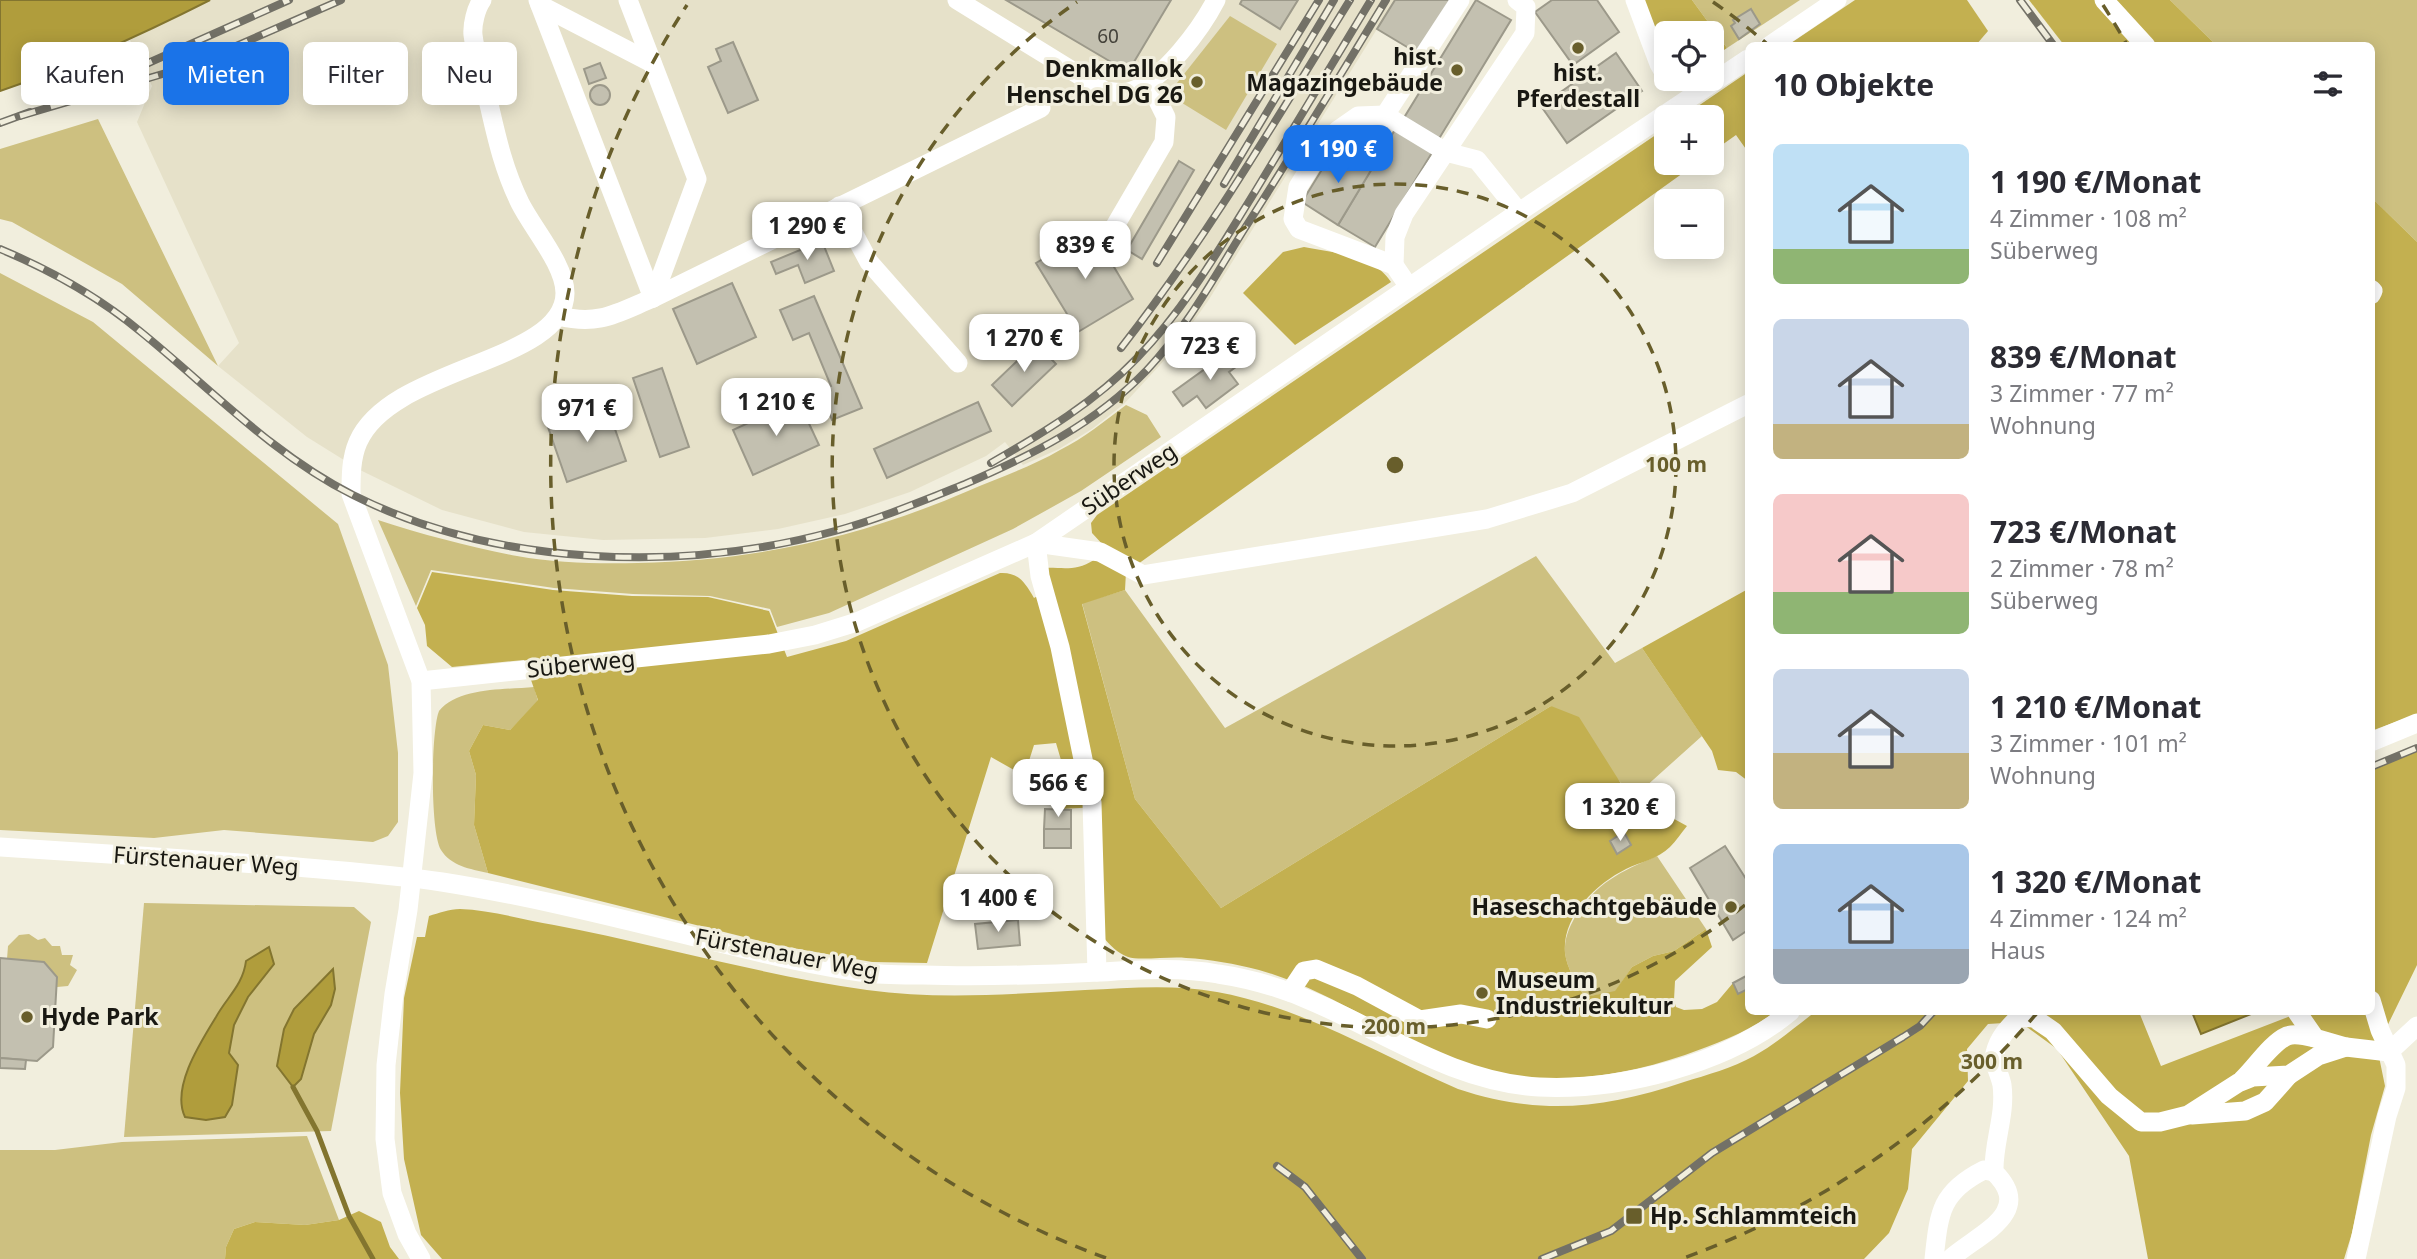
<!DOCTYPE html>
<html lang="de">
<head>
<meta charset="utf-8">
<style>
  :root { --surface:#fff; --page:#f7f7f7; --text:#2b2b33; --muted:#7c7c81; --accent:#1a73e8 }
  body { margin:0; font-family:"Noto Sans",sans-serif; background:var(--page); color:var(--text); height:100vh; display:flex; flex-direction:column; font-size:26px; white-space:nowrap }
  * { box-sizing:border-box; margin:0 }
  p { font-size:23px; color:var(--muted) }
  .icon { flex:none; width:38px; height:38px; fill:none; stroke:currentColor; stroke-width:2; stroke-linecap:round; stroke-linejoin:round }
  .map { position:relative; flex:1; overflow:hidden }
  .details { position:absolute; left:1745px; top:42px; width:630px; height:973px; display:flex; flex-direction:column; background:var(--surface); border-radius:10px; box-shadow:0 4px 18px #0003 }
  .details>* { flex:none }
  .hud { position:absolute; left:21px; top:42px; width:665px; height:63px; display:flex; gap:14px }
  .buttons { position:absolute; left:1654px; top:21px; display:grid; gap:14px }
  .buttons a { display:grid; place-items:center; width:70px; height:70px; border-radius:10px; background:var(--surface); box-shadow:0 4px 18px #0003; font-size:35px }
  .price { position:absolute; translate:-50% -60px; padding:0 16px; border-radius:14px; background:#fff; color:#222; font-size:23px; line-height:46px; filter:drop-shadow(0 2px 4px #0008) }
  .price::after { content:''; position:absolute; left:50%; top:42px; width:21px; height:16px; margin-left:-10px; background:inherit; clip-path:polygon(0 0,100% 0,50% 100%) }
  .price.current { background:var(--accent); color:#fff }
  ul { padding:0; list-style:none }
  li { display:flex; align-items:center; gap:21px; height:175px; padding:0 28px }
  li span { display:grid; place-items:center; flex:none; width:196px; height:140px; border-radius:10px; color:#555 }
  li>.icon { margin-inline-start:auto }
  span .icon { width:84px; height:84px; fill:#fffc; stroke-width:1 }
  li b { font-size:30px }
  h2 { display:flex; justify-content:space-between; align-items:center; height:84px; padding:0 28px; font-size:30px }
  .tag { padding:0 24px; border-radius:10px; background:var(--surface); box-shadow:0 4px 18px #0003; font-size:24px; line-height:63px }
  .tag.current { background:var(--accent); color:#fff }
  .map>svg:first-child { display:block }
  .built { fill:#e6e1c9 }
  .green { fill:#cdc080 }
  .forest { fill:#c3b050 }
  .water { fill:#b09d3c; stroke:#83752f; stroke-width:2 }
  .lines { fill:none; stroke-linecap:round; stroke-linejoin:round }
  .stream { stroke:#83752f; stroke-width:5 }
  .building { fill:#c3c0b0; stroke:#9c998a; stroke-width:2 }
  .minor { stroke:#fff; stroke-width:19 }
  .rail-casing { stroke:#737167; stroke-width:8 }
  .rail { stroke:#f1eedd; stroke-width:5; stroke-dasharray:16; stroke-linecap:butt }
  .ring { fill:none; stroke:#685e2b; stroke-width:3.5; stroke-dasharray:12 9 }
  .poi-dot { fill:#685e2b; stroke:#f1eedd; stroke-width:2.5 }
  .labels { text-anchor:middle; stroke-width:6; stroke-linejoin:round; paint-order:stroke }
  .number-label { font-size:19px; fill:#44423a }
  .poi-label { font-size:23px; font-weight:bold; fill:#191812; stroke:#f1eedd; text-anchor:end }
  .street-label { font-size:23px; fill:#191812; stroke:#f1eedd }
  .centre { fill:#685e2b; stroke:#f1eedd; stroke-width:3.5 }
  .ring-label { font-size:21px; text-anchor:middle; font-weight:bold; fill:#685e2b; stroke:#f1eedd; stroke-width:6; stroke-linejoin:round; paint-order:stroke }
</style>
</head>
<body>
<div class="map">
<svg width="2417" height="1259" viewBox="0 0 2417 1259">
  <rect width="100%" height="100%" fill="#f1eedd"/>
  <polygon class="built" points="210,0 1395,0 1208,301 1171,353 1124,404 1092,429 1059,449 1023,465 1005,442 986,456 910,492 845,514 778,529 705,538 603,540 524,532 442,510 360,470 307,437 218,366 239,343 137,122 152,86 130,40"/>
  <g class="green">
    <polygon points="1692,0 1800,0 1727,48"/>
    <polygon points="2170,0 2417,0 2417,242 2371,197 2371,46 2216,45"/>
    <polygon points="1230,16 1277,44 1226,130 1174,98 1173,88"/>
    <polygon points="98,119 218,366 122,284 12,222 0,219 0,149"/>
    <polygon points="0,273 93,322 338,524 388,665 398,753 398,822 388,836 373,842 224,830 154,838 0,830"/>
    <path d="M 1126,405 L 1147,415 L 1161,437 L 1081,491 L 1013,529 L 829,613 L 777,627 L 770,609 L 710,596 L 633,594 L 554,588 L 431,570 L 416,606 L 378,520 C 424,535 470,547 517,556 C 556,563 598,564 638,563 C 758,560 858,538 968,491 C 998,478 1031,467 1060,450 C 1084,438 1105,421 1126,405 Z"/>
    <polygon points="1536,556 1615,663 1642,648 1702,736 1634,797 1551,706 1221,908 1135,799 1082,603 1125,590 1225,728"/>
    <path d="M 534,687 L 538,701 L 510,730 L 483,725 L 469,751 L 476,775 L 474,825 L 488,873 C 470,869 451,866 441,850 C 430,832 431,731 439,711 C 459,687 505,690 534,687 Z"/>
    <path d="M 1657,856 L 1706,929 L 1674,951 L 1653,956 L 1632,967 L 1615,992 L 1585,997 C 1577,984 1567,969 1565,953 C 1564,939 1569,928 1575,917 C 1597,882 1620,872 1657,856 Z"/>
    <polygon points="144,903 354,907 371,922 331,1131 124,1137"/>
    <polygon points="29,934 38,940 45,938 52,946 60,946 62,955 73,955 70,965 77,970 68,986 57,987 57,977 44,962 7,959 8,946 19,935"/>
    <polygon points="307,1136 339,1220 305,1225 255,1222 234,1229 226,1247 225,1259 0,1259 0,1150 55,1150 122,1142"/>
  </g>
  <g class="forest">
    <polygon points="1641,0 1692,0 1727,48 1712,58 1712,33 1666,33 1666,62"/>
    <polygon points="1855,0 1967,0 1988,31 1976,45 1788,45"/>
    <polygon points="2029,0 2170,0 2216,45 2064,45"/>
    <polygon points="1748,72 1748,152 1736,135 1712,152 1712,117 1682,117"/>
    <polygon points="1666,128 1666,163 1697,163 1138,564 1104,546 1092,533 1091,523 1097,515"/>
    <polygon points="2371,197 2417,242 2417,714 2371,731"/>
    <path d="M 1304,247 C 1334,253 1374,255 1391,282 L 1295,345 L 1243,293 L 1283,252 Z"/>
    <path d="M 1094,560 L 1126,572 L 1125,590 L 1082,604 L 1135,799 L 1221,908 L 1551,706 L 1579,717 L 1620,782 L 1634,797 L 1687,826 C 1681,833 1676,841 1670,847 C 1658,859 1640,862 1626,869 C 1596,884 1562,916 1565,953 C 1567,969 1577,984 1585,997 L 1615,991 L 1632,967 L 1653,956 L 1674,951 L 1706,929 L 1712,947 L 1675,981 L 1674,1000 L 1676,1007 L 1684,1010 L 1702,1009 L 1717,1002 L 1733,983 L 1748,975 L 1748,1012 L 1775,1012 C 1748,1032 1716,1044 1685,1055 C 1614,1079 1538,1089 1466,1064 C 1394,1039 1333,991 1259,970 C 1235,964 1210,959 1186,958 C 1171,956 1139,961 1128,957 C 1117,953 1110,945 1103,937 L 1099,807 L 1060,809 L 1057,784 L 1063,767 L 1056,743 L 1034,745 L 1028,764 L 1022,770 L 1014,770 L 991,757 L 927,963 L 872,962 L 776,945 L 488,873 L 474,825 L 476,775 L 469,751 L 483,725 L 510,730 L 538,700 L 524,660 L 452,667 L 427,646 L 425,625 L 417,608 L 432,572 L 553,590 L 632,596 L 708,597 L 769,611 L 787,657 L 846,641 L 1000,573 C 1019,572 1025,583 1034,598 L 1048,590 L 1043,568 C 1063,567 1075,572 1094,560 Z"/>
    <polygon points="1748,589 1748,781 1736,772 1718,770 1712,751 1642,648"/>
    <path d="M 2417,746 L 2417,965 L 2377,1047 L 2385,1086 L 2371,1135 L 2352,1233 L 2344,1259 L 2148,1259 L 2129,1156 L 2057,1049 L 2020,1022 L 1988,1024 L 1967,1049 L 1968,1081 L 1912,1149 L 1908,1189 L 1889,1233 L 1864,1259 L 442,1259 L 421,1235 L 404,1159 L 400,1093 L 404,998 L 417,937 L 425,937 L 429,916 C 439,913 449,909 460,909 C 491,910 524,920 554,925 C 659,945 761,975 867,990 C 938,1000 1013,994 1085,990 C 1129,988 1173,984 1217,992 C 1304,1008 1378,1054 1458,1089 C 1540,1116 1603,1109 1684,1082 C 1707,1075 1732,1068 1754,1056 C 1776,1044 1795,1027 1815,1012 L 2139,1012 L 2161,1066 L 2301,1012 L 2371,1012 L 2371,984 L 2374,983 L 2371,976 L 2371,763 Z"/>
    <polygon points="359,1211 381,1222 390,1247 399,1259 225,1259 226,1247 234,1229 255,1222 305,1225 339,1220"/>
  </g>
  <g class="water">
    <path d="M 0,0 L 210,0 C 141,35 73,66 0,91 Z"/>
    <path d="M 269,947 L 274,964 L 248,997 L 234,1025 L 229,1053 L 238,1065 L 232,1105 L 225,1117 L 206,1120 L 185,1117 C 171,1088 200,1043 216,1017 C 227,997 243,985 246,961 Z"/>
    <polygon points="333,969 335,989 331,1005 314,1034 301,1079 293,1087 277,1066 284,1029 294,1009"/>
    <polygon points="2192,1012 2256,1012 2201,1034"/>
  </g>
  <g class="lines">
    <polyline class="stream" points="293,1087 317,1131 349,1216 373,1259"/>
  </g>
  <g class="building">
    <polygon points="1006,0 1171,0 1128,72"/>
    <polygon points="1242,0 1298,0 1280,29 1240,4"/>
    <polygon points="1395,0 1450,0 1417,53 1377,29"/>
    <polygon points="1476,0 1511,20 1437,142 1402,121"/>
    <polygon points="1552,0 1597,0 1619,32 1573,65 1535,12"/>
    <polygon points="1751,9 1760,24 1739,39 1731,26 1735,23 1733,20"/>
    <polygon points="733,42 758,100 728,113 708,67 721,61 716,49"/>
    <polygon points="1616,53 1642,91 1567,143 1541,106"/>
    <polygon points="600,63 606,78 589,84 584,69"/>
    <circle cx="600" cy="95" r="10"/>
    <polygon points="1396,128 1433,151 1375,247 1338,225"/>
    <polygon points="1337,145 1373,167 1338,225 1302,202"/>
    <polygon points="1179,161 1194,170 1142,259 1127,250"/>
    <polygon points="1092,230 1133,299 1078,332 1036,263"/>
    <polygon points="822,241 834,271 805,283 798,265 776,274 771,262"/>
    <polygon points="732,283 756,337 697,364 673,309"/>
    <polygon points="814,296 862,408 832,420 820,391 831,386 809,333 793,340 780,310"/>
    <polygon points="1036,343 1056,364 1012,406 992,385"/>
    <polygon points="1230,351 1240,364 1229,372 1238,384 1206,408 1197,396 1183,406 1173,392"/>
    <polygon points="662,368 689,447 660,457 633,378"/>
    <polygon points="798,400 819,445 753,475 733,430"/>
    <polygon points="978,402 991,431 887,478 874,449"/>
    <polygon points="607,406 626,461 567,482 548,427"/>
    <polygon points="1045,809 1071,810 1071,829 1044,829"/>
    <rect x="1044" y="829" width="27" height="19"/>
    <polygon points="1624,832 1631,845 1617,854 1610,841"/>
    <polygon points="1725,846 1748,882 1748,930 1733,940 1690,868"/>
    <polygon points="1018,920 1020,945 978,949 975,924"/>
    <polygon points="0,958 44,962 57,977 53,1047 37,1061 0,1058"/>
    <polygon points="1748,975 1748,989 1738,994 1733,983"/>
    <polygon points="0,1058 26,1060 25,1069 0,1068"/>
  </g>
  <g class="lines">
    <g class="minor">
      <path d="M 538,0 L 653,298 C 617,313 599,326 559,316"/>
      <polyline points="628,0 697,179 653,298"/>
      <path d="M 957,0 L 1105,91 C 1114,92 1124,94 1132,91 C 1164,79 1201,29 1216,0"/>
      <polyline points="1635,0 1659,64 1666,76"/>
      <polyline points="2104,0 2146,46"/>
      <polyline points="540,5 652,63"/>
      <polyline points="1769,46 1837,0"/>
      <polyline points="1385,115 1460,0"/>
      <polyline points="839,206 869,262 958,363"/>
      <polyline points="1115,226 1164,142 1166,117 1149,83"/>
      <polyline points="1394,265 1395,237 1404,214 1525,33 1526,7 1517,0"/>
      <polyline points="1409,287 1394,265 1299,229 1293,219 1298,187 1325,143 1338,130 1358,116 1385,115 1446,152 1477,160 1519,212"/>
      <polyline points="2371,289 2373,291 2371,295"/>
      <polyline points="653,298 1041,108"/>
      <polyline points="421,681 769,644 815,635 857,622 1036,543 1519,212 1748,59"/>
      <polyline points="2371,742 2417,723"/>
      <path d="M 0,847 C 95,853 191,859 286,866 C 338,871 391,874 442,882 C 524,895 606,915 687,935 C 746,949 806,965 867,973 C 886,975 905,975 923,975 C 981,977 1040,975 1099,972 C 1139,970 1178,967 1218,974 C 1252,979 1285,989 1316,1003 C 1389,1035 1456,1082 1539,1087 C 1620,1091 1727,1064 1790,1012"/>
      <polyline points="1097,972 1092,803 1060,647 1040,576 1036,543 1100,552 1143,575 1487,519 1572,493 1748,404"/>
      <polyline points="1290,992 1304,971 1316,969 1357,986 1420,1020 1461,1014 1487,1019"/>
      <polyline points="2297,1012 2315,1038 2346,1047 2389,1052 2417,1026"/>
      <path d="M 2242,1080 C 2255,1068 2271,1043 2287,1036 C 2295,1033 2307,1036 2315,1038"/>
      <polyline points="2192,1115 2245,1111 2265,1102 2289,1075"/>
      <path d="M 421,1259 L 407,1234 L 392,1193 L 385,1139 L 386,1065 L 394,994 L 408,910 L 423,773 L 421,681 L 351,494 C 351,476 351,458 358,442 C 391,366 565,363 565,293 C 565,265 533,229 520,203 C 501,164 495,129 485,87 C 481,70 475,52 473,35 C 472,25 476,8 482,0"/>
      <path d="M 1934,1259 C 1939,1213 1940,1192 1984,1170 L 1994,1172"/>
      <path d="M 1950,1259 C 1978,1234 2036,1213 1994,1172 C 1993,1143 2006,1115 2002,1085 C 2000,1075 1993,1063 1995,1053 C 1999,1037 2008,1028 2019,1017 L 2034,1018 L 2053,1031 L 2109,1096 L 2141,1122 L 2160,1122 L 2188,1115 L 2238,1083 L 2253,1077 L 2289,1075 L 2318,1056 L 2346,1047"/>
      <polyline points="2356,1259 2387,1116 2396,1088 2396,1065 2380,1030 2371,1000"/>
    </g>
    <g class="rail-casing">
      <g id="rail">
        <polyline points="2020,0 2054,46"/>
        <polyline points="108,81 289,0"/>
        <polyline points="20,116 193,65 341,0"/>
        <polyline points="0,123 30,112"/>
        <polyline points="1224,184 1334,0"/>
        <path d="M 0,249 C 50,270 99,297 141,332 C 210,388 273,455 353,495 C 496,567 682,573 835,531 C 879,519 922,501 965,484 C 1032,455 1095,424 1147,370 C 1186,329 1215,276 1245,228 C 1293,153 1340,76 1386,0"/>
        <polyline points="1157,263 1319,0"/>
        <path d="M 1121,348 C 1206,239 1277,118 1350,0"/>
        <path d="M 991,463 C 1043,433 1095,402 1137,358 C 1185,309 1220,248 1256,190 C 1294,127 1333,63 1371,0"/>
        <polyline points="2371,767 2417,748"/>
        <polyline points="1277,1166 1305,1187 1362,1259"/>
        <polyline points="1542,1259 1611,1231 1712,1153 1903,1037 1920,1026 1933,1012"/>
      </g>
    </g>
    <use href="#rail" class="rail"/>
  </g>
  <g class="ring">
    <circle cx="1395" cy="465" r="281"/>
    <path d="M1745 905A562 562 0 1 1 1077 2M1713 2A562 562 0 0 1 1767 44"/>
    <path d="M2037 1013A844 844 0 0 1 1684 1258M1106 1258A844 844 0 0 1 687 5M2103 5A844 844 0 0 1 2126 43"/>
  </g>
  <g class="poi-dot">
    <circle cx="1578" cy="48" r="7"/>
    <circle cx="1457" cy="70" r="7"/>
    <circle cx="1197" cy="82" r="7"/>
    <circle cx="1731" cy="907" r="7"/>
    <circle cx="1482" cy="993" r="7"/>
    <circle cx="27" cy="1017" r="7"/>
    <rect x="1625" y="1207" width="18" height="18" rx="3.5"/>
  </g>
  <g class="labels">
    <g class="number-label">
      <text x="1108" y="43">60</text>
    </g>
    <g class="poi-label">
      <text x="1443" y="65">hist.<tspan x="1443" dy="26">Magazingebäude</tspan></text>
      <text x="1183" y="77">Denkmallok<tspan x="1183" dy="26">Henschel DG 26</tspan></text>
      <text x="1578" y="81" text-anchor="middle">hist.<tspan x="1578" dy="26">Pferdestall</tspan></text>
      <text x="1717" y="915">Haseschachtgebäude</text>
      <text x="1496" y="988" text-anchor="start">Museum<tspan x="1496" dy="26">Industriekultur</tspan></text>
      <text x="41" y="1025" text-anchor="start">Hyde Park</text>
      <text x="1650" y="1224" text-anchor="start">Hp. Schlammteich</text>
    </g>
    <g class="street-label">
      <text transform="translate(1129 479) rotate(-34)" y="8">Süberweg</text>
      <text transform="translate(581 664) rotate(-6)" y="8">Süberweg</text>
      <text transform="translate(206 861) rotate(4)" y="8">Fürstenauer Weg</text>
      <text transform="translate(787 954) rotate(11)" y="8">Fürstenauer Weg</text>
    </g>
  </g>
  <circle cx="1395" cy="465" r="10" class="centre"/>
  <g class="ring-label">
    <text x="1676" y="472">100 m</text>
    <text x="1395" y="1034">200 m</text>
    <text x="1992" y="1069">300 m</text>
  </g>
</svg>
<div class="buttons">
<a><svg class="icon" aria-label="locate" viewBox="0 0 24 24"><circle cx="12" cy="12" r="6"/><path d="M12 2v4M12 18v4M2 12h4M18 12h4"/></svg></a>
<a>+</a>
<a>−</a>
</div>
<b class="price current" style="left:1338px;top:185px">1 190 €</b>
<b class="price" style="left:807px;top:262px">1 290 €</b>
<b class="price" style="left:1085px;top:281px">839 €</b>
<b class="price" style="left:1024px;top:374px">1 270 €</b>
<b class="price" style="left:1210px;top:382px">723 €</b>
<b class="price" style="left:776px;top:438px">1 210 €</b>
<b class="price" style="left:587px;top:444px">971 €</b>
<b class="price" style="left:1058px;top:819px">566 €</b>
<b class="price" style="left:1620px;top:843px">1 320 €</b>
<b class="price" style="left:998px;top:934px">1 400 €</b>
<div class="hud">
<a class="tag">Kaufen</a>
<a class="tag current">Mieten</a>
<a class="tag">Filter</a>
<a class="tag">Neu</a>
</div>
<section class="details">
<h2>10 Objekte<svg class="icon" aria-label="filters" viewBox="0 0 24 24"><path d="M4 7h16M4 17h16"/><circle cx="9" cy="7" r="2"/><circle cx="15" cy="17" r="2"/></svg></h2>
<ul>
<li><span style="background:linear-gradient(#bfe0f5 75%,#8fb573 0)"><svg class="icon" aria-label="home" viewBox="0 0 24 24"><path d="M3 11l9-7 9 7M6 9v11h12V9"/></svg></span><div><b>1 190 €/Monat</b><p>4 Zimmer · 108 m²</p><p>Süberweg</p></div></li>
<li><span style="background:linear-gradient(#c9d6e8 75%,#c2b280 0)"><svg class="icon" aria-label="home" viewBox="0 0 24 24"><path d="M3 11l9-7 9 7M6 9v11h12V9"/></svg></span><div><b>839 €/Monat</b><p>3 Zimmer · 77 m²</p><p>Wohnung</p></div></li>
<li><span style="background:linear-gradient(#f6c9c9 70%,#8fb573 0)"><svg class="icon" aria-label="home" viewBox="0 0 24 24"><path d="M3 11l9-7 9 7M6 9v11h12V9"/></svg></span><div><b>723 €/Monat</b><p>2 Zimmer · 78 m²</p><p>Süberweg</p></div></li>
<li><span style="background:linear-gradient(#c9d6e8 60%,#c2b280 0)"><svg class="icon" aria-label="home" viewBox="0 0 24 24"><path d="M3 11l9-7 9 7M6 9v11h12V9"/></svg></span><div><b>1 210 €/Monat</b><p>3 Zimmer · 101 m²</p><p>Wohnung</p></div></li>
<li><span style="background:linear-gradient(#a9c7e8 75%,#9aa5b1 0)"><svg class="icon" aria-label="home" viewBox="0 0 24 24"><path d="M3 11l9-7 9 7M6 9v11h12V9"/></svg></span><div><b>1 320 €/Monat</b><p>4 Zimmer · 124 m²</p><p>Haus</p></div></li>
</ul>
</section>
</div>
</body>
</html>
